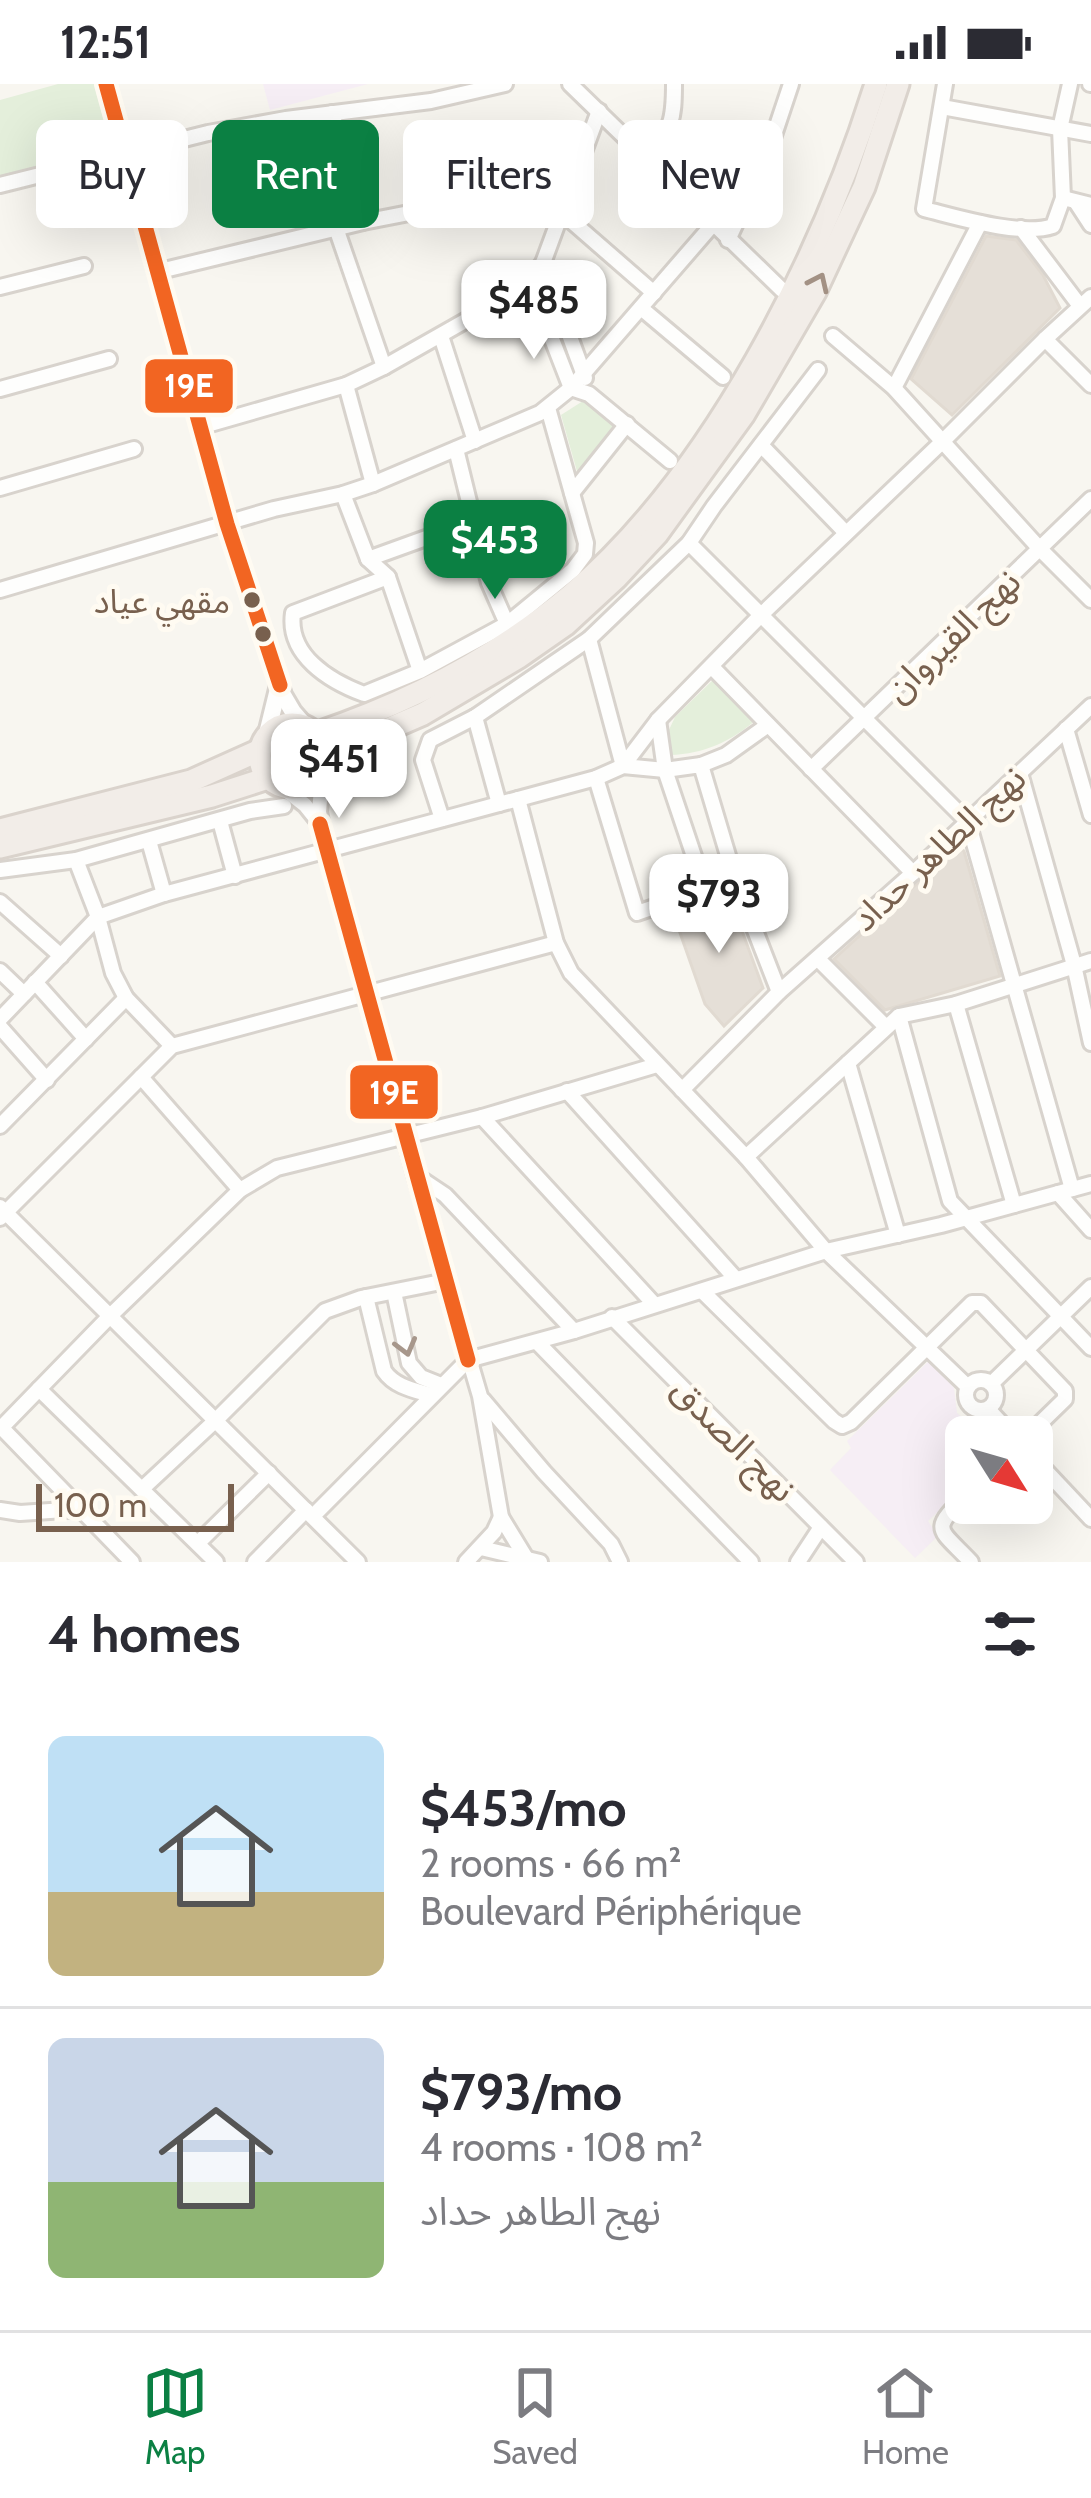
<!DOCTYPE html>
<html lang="en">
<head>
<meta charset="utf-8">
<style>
  :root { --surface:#fff; --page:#f7f7f7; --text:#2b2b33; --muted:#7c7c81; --line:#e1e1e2; --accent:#0b8043 }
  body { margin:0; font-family:Cabin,"Noto Sans Arabic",sans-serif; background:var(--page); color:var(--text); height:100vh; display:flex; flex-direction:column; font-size:45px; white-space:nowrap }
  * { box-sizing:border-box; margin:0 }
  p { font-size:39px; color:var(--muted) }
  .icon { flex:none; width:66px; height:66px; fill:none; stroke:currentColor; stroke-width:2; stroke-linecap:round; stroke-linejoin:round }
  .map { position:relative; height:1478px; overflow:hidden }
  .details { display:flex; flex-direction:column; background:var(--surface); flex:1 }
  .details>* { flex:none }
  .guide { position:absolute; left:36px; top:36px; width:1020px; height:108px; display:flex; gap:24px }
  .needle { width:78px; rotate:127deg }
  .controls { position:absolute; left:945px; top:1332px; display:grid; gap:24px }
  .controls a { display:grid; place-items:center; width:108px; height:108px; border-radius:18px; background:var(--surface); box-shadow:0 12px 48px #0002; font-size:60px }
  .scale { position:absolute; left:36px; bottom:30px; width:198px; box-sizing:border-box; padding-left:12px; border:6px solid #78604e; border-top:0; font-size:33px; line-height:42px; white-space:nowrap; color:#78604e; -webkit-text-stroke:9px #fffbf2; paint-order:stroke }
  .price { position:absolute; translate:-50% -102px; padding:0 27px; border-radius:24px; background:#fff; color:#222; font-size:39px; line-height:78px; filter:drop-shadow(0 3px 6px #0008) }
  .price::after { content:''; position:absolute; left:50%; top:72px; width:36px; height:27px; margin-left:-18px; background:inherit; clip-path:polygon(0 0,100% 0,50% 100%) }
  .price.active { background:var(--accent); color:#fff }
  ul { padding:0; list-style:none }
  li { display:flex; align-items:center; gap:36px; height:300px; padding:0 48px }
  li+li { border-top:3px solid var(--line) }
  li span { display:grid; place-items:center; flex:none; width:336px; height:240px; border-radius:18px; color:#555 }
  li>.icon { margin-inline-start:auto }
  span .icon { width:144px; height:144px; fill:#fffc; stroke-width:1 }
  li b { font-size:51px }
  h2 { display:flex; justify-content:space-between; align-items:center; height:144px; padding:0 48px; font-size:51px }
  .pill { padding:0 42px; border-radius:18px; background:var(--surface); box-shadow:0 12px 48px #0002; font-size:42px; line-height:108px }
  .pill.active { background:var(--accent); color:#fff }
  .status { display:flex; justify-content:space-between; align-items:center; height:84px; padding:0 60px; background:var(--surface); direction:ltr }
  .status svg { height:33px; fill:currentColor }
  .tabs { display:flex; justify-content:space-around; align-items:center; height:168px; border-top:3px solid var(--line); background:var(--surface); font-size:33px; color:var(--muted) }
  .tabs a { display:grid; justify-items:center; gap:6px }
  .tabs .active { color:var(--accent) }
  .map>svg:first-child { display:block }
  .education { fill:#f6eef5 }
  .green { fill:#e4efdb }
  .building { fill:#e5dfd7; stroke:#e1dad1; stroke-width:3 }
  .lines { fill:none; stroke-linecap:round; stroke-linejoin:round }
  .minor-casing { stroke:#d8d3cd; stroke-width:20 }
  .tertiary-casing { stroke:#d8d3cd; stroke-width:22 }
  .trunk-casing { stroke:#dad3cc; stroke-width:27 }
  .minor { stroke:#fefefd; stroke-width:14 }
  .tertiary { stroke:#fefefd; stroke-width:16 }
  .trunk { stroke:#f2ede8; stroke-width:21 }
  .bus-1-casing { stroke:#fffbf2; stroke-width:24 }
  .bus-1 { stroke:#f26522; stroke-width:15 }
  .oneway { stroke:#a39184 }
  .oneway2 { stroke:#a7978b }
  .bus-dot { fill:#78604e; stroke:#fffbf2; stroke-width:4.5 }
  .labels { text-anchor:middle; stroke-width:10; stroke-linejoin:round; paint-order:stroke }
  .bus-label { font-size:33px; fill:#78604e; stroke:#fffbf2; text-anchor:end }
  .street-label { font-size:36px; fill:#78604e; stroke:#fffbf2 }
  .line-badge { stroke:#fffbf2; stroke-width:4.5 }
  .badge-label { font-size:33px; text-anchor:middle; font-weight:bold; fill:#fff }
</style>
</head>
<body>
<div class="status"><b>12:51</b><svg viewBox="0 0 49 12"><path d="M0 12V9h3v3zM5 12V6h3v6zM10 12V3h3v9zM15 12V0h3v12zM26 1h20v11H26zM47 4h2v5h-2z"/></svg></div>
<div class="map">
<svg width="1091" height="1478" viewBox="0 0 1091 1478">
  <rect width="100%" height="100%" fill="#f8f6f0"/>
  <g class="education">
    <polygon points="263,0 368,0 270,26"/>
    <polygon points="930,1276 954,1304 957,1329 964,1335 986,1337 1004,1353 966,1353 966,1401 928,1437 938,1452 915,1474 830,1386 851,1364 847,1357"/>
  </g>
  <g class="green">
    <polygon points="58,0 94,0 112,66 0,98 0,16"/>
    <polygon points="583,317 617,344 578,391 561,331"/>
    <path d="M 717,592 L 757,635 C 732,657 704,670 670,671 L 668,648 L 675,633 Z"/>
  </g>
  <g class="building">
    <polygon points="986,152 1016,156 1043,191 1060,224 952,331 911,295"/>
    <polygon points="957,763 964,767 1000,892 885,926 834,875"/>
    <polygon points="728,809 763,904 724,942 705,920 673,829"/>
  </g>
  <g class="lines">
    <g class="minor-casing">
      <g id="minor">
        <polyline points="570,0 782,206"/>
        <path d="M 945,0 L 924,125 C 957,133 1021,153 1053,142 L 1063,114 L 1060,45 L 1070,0"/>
        <polyline points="1090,0 1091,0"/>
        <polyline points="942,23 1091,50"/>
        <polyline points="332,29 363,138"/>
        <path d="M 646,71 C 672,46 674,36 674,0"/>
        <polyline points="0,101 208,49 286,35 431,17 505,0"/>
        <polyline points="1063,114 1091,121"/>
        <polyline points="1076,118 1091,141"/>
        <polyline points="561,128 654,209"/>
        <polyline points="336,144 384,283"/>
        <polyline points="1021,144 1080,222"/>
        <polyline points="728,156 767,72 791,0"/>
        <polyline points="543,179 585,294"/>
        <polyline points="156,188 363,138 532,105 544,105 566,113"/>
        <polyline points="529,196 571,304 589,310 670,377"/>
        <polyline points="0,203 84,182"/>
        <polyline points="641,224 723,293"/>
        <polyline points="441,252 475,357"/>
        <polyline points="833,252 894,304 1040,465 1091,516"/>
        <polyline points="1045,255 1091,301"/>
        <polyline points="346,301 373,400"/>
        <polyline points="894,304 980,139"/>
        <polyline points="0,305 109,275"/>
        <polyline points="200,343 346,301 384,283 495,220 529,196 543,179 599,27"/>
        <polyline points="761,361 846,449"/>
        <polyline points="456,365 489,499 507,540"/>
        <polyline points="0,404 134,365"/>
        <polyline points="572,409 627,340"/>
        <polyline points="343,410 368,475 388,493"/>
        <polyline points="689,459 968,738 1072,1105"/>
        <polyline points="368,475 473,437"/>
        <polyline points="0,506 274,425 343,410 373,400 540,329 571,304 714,139"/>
        <polyline points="589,555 623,682"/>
        <polyline points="713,584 913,789"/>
        <path d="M 420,587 L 388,493 L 293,529 C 287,571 329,597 364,610 L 420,587 L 507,540 L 573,486 L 585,470 L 586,459 L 548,324"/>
        <polyline points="475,633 499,720"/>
        <polyline points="658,636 665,686 705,805"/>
        <polyline points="1066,645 1091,731"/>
        <polyline points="323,681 319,728 327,766 415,1091 480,1312 501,1433 526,1474"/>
        <polyline points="701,681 726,671 768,641"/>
        <polyline points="623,682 658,636 762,530 942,358 1045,255 1091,213"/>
        <polyline points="811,685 1091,415"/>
        <polyline points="1020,689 1074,881 1091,959"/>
        <polyline points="596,694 637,829 735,795"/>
        <polyline points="282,703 305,721 317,736"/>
        <polyline points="518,715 556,859 571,889 746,1073 826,1167 968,1303"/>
        <polyline points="442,735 423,676 430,656 475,633 589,555 689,459 714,422 818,286"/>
        <polyline points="220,737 235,792"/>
        <polyline points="149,757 164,810"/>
        <polyline points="76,776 98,833 113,889 126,914 172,962"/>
        <polyline points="0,786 76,776 250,727 284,722"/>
        <polyline points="0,818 61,872"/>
        <polyline points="818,875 886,943"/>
        <polyline points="0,887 24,910"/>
        <polyline points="35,898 86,955"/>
        <polyline points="956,920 1014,1121"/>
        <polyline points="899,932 950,1117 1091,1264"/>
        <polyline points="0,935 98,833 164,810 596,694 623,682 665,686 701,681 735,795 779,908"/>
        <polyline points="0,943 47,996"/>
        <polyline points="848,979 898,1151"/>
        <polyline points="141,993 240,1106"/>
        <polyline points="682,1006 779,908 913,789 1091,622"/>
        <polyline points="567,1007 736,1195"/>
        <polyline points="482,1033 654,1220"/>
        <polyline points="0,1042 126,914"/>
        <polyline points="746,1073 899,932 956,920 1091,877"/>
        <polyline points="415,1091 445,1111 574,1247"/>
        <polyline points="1058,1109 1091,1146"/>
        <polyline points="0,1123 358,1478"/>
        <polyline points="0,1134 172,962 556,859"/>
        <polyline points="702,1207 834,1337 842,1342 851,1338 972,1219 981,1219 1065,1307 1065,1315 1026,1353"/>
        <polyline points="394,1208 409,1279 421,1293 441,1301"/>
        <path d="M 366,1213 L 384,1287 C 395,1303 414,1306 431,1311"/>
        <polyline points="612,1233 856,1478"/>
        <polyline points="537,1258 751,1478"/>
        <circle cx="981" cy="1311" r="15"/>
        <polyline points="991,1300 1091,1203"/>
        <polyline points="39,1305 216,1478"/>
        <polyline points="483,1316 544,1388 611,1460 620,1478"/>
        <polyline points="988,1325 1014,1353"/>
        <polyline points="1,1343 132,1478"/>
        <polyline points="0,1345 110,1232 240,1106 277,1084 482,1033 657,981"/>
        <polyline points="1032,1372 1091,1435"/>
        <polyline points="143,1404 216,1336 325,1227 361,1214 446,1197"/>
        <path d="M 966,1412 C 929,1447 939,1444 971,1478"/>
        <polyline points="0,1426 20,1429 80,1425"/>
        <polyline points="313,1432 468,1276 574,1247 826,1167 941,1141 1091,1100"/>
        <polyline points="198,1459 269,1389"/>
        <polyline points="481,1464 540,1478"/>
        <polyline points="255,1478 306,1426"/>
        <polyline points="466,1478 494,1448 501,1433"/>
        <polyline points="798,1478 821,1443"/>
      </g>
    </g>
    <g class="tertiary-casing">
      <g id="tertiary">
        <polyline points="106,0 227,440 283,611 293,628 306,643"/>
        <polyline points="266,654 279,601"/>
      </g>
    </g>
    <g class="trunk-casing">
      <g id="trunk">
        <circle cx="292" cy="672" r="32"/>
        <path d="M 315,650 C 407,619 496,574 571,511 C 713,390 821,176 876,0"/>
        <polyline points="324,673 423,630 519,573 565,541 616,494 657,450 744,330 815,208 864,103 898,0"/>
        <polyline points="0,746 191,697 260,666"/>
        <polyline points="0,763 212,712 268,694"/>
      </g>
    </g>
    <use href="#minor" class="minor"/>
    <use href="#tertiary" class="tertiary"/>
    <use href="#trunk" class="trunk"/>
    <g class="bus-1-casing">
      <g id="bus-1">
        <polyline points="106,0 227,440 280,601"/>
        <polyline points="320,740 468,1276"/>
      </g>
    </g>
    <use href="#bus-1" class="bus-1"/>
  </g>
  <defs><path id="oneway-chevron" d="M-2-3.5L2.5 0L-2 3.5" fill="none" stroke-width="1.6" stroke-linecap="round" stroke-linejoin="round" transform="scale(3)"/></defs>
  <use class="oneway" href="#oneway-chevron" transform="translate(819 198) rotate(-65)"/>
  <use class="oneway2" href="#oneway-chevron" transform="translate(406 1263) rotate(75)"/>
  <g class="bus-dot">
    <circle cx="252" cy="516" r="10"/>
    <circle cx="263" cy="550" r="10"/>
  </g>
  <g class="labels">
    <g class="bus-label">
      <text x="230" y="529">مقهي عياد</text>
    </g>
    <g class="street-label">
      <text transform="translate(952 551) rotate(-44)" y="13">نهج القيروان</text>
      <text transform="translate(938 764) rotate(-43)" y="13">نهج الطاهر حداد</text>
      <text transform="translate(734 1355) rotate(45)" y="13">نهج الصدق</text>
    </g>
  </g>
  <g class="line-badge">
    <rect x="143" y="273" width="92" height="58" rx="12" fill="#f26522"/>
    <rect x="348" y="979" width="92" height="58" rx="12" fill="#f26522"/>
  </g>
  <g class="badge-label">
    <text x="189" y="313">19E</text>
    <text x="394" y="1020">19E</text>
  </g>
</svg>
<div class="controls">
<a><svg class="needle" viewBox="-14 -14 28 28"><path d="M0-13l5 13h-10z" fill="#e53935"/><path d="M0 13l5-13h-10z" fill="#7c7c81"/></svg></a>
</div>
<div class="scale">100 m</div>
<b class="price" style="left:534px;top:278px">$485</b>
<b class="price active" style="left:495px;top:518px">$453</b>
<b class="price" style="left:339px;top:737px">$451</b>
<b class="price" style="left:719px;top:872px">$793</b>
<div class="guide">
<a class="pill">Buy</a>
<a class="pill active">Rent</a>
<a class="pill">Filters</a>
<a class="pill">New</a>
</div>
</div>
<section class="details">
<h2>4 homes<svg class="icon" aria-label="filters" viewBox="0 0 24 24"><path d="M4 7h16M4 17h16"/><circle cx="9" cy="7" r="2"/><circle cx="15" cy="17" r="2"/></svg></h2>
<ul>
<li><span style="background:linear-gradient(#bfe0f5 65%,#c2b280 0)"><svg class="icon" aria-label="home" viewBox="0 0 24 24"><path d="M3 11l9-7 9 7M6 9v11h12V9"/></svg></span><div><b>$453/mo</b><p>2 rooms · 66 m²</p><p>Boulevard Périphérique</p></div></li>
<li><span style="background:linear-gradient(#c9d6e8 60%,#8fb573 0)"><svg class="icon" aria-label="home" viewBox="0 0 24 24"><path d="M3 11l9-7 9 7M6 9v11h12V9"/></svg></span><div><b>$793/mo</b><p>4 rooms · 108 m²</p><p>نهج الطاهر حداد</p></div></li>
</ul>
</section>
<nav class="tabs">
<a class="active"><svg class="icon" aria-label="map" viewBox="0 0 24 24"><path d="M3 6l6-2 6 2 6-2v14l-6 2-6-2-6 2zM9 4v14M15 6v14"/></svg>Map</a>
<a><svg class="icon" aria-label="saved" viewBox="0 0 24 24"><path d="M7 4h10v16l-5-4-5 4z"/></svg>Saved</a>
<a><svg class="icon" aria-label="home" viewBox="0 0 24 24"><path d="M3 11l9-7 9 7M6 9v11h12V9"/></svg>Home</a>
</nav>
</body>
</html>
